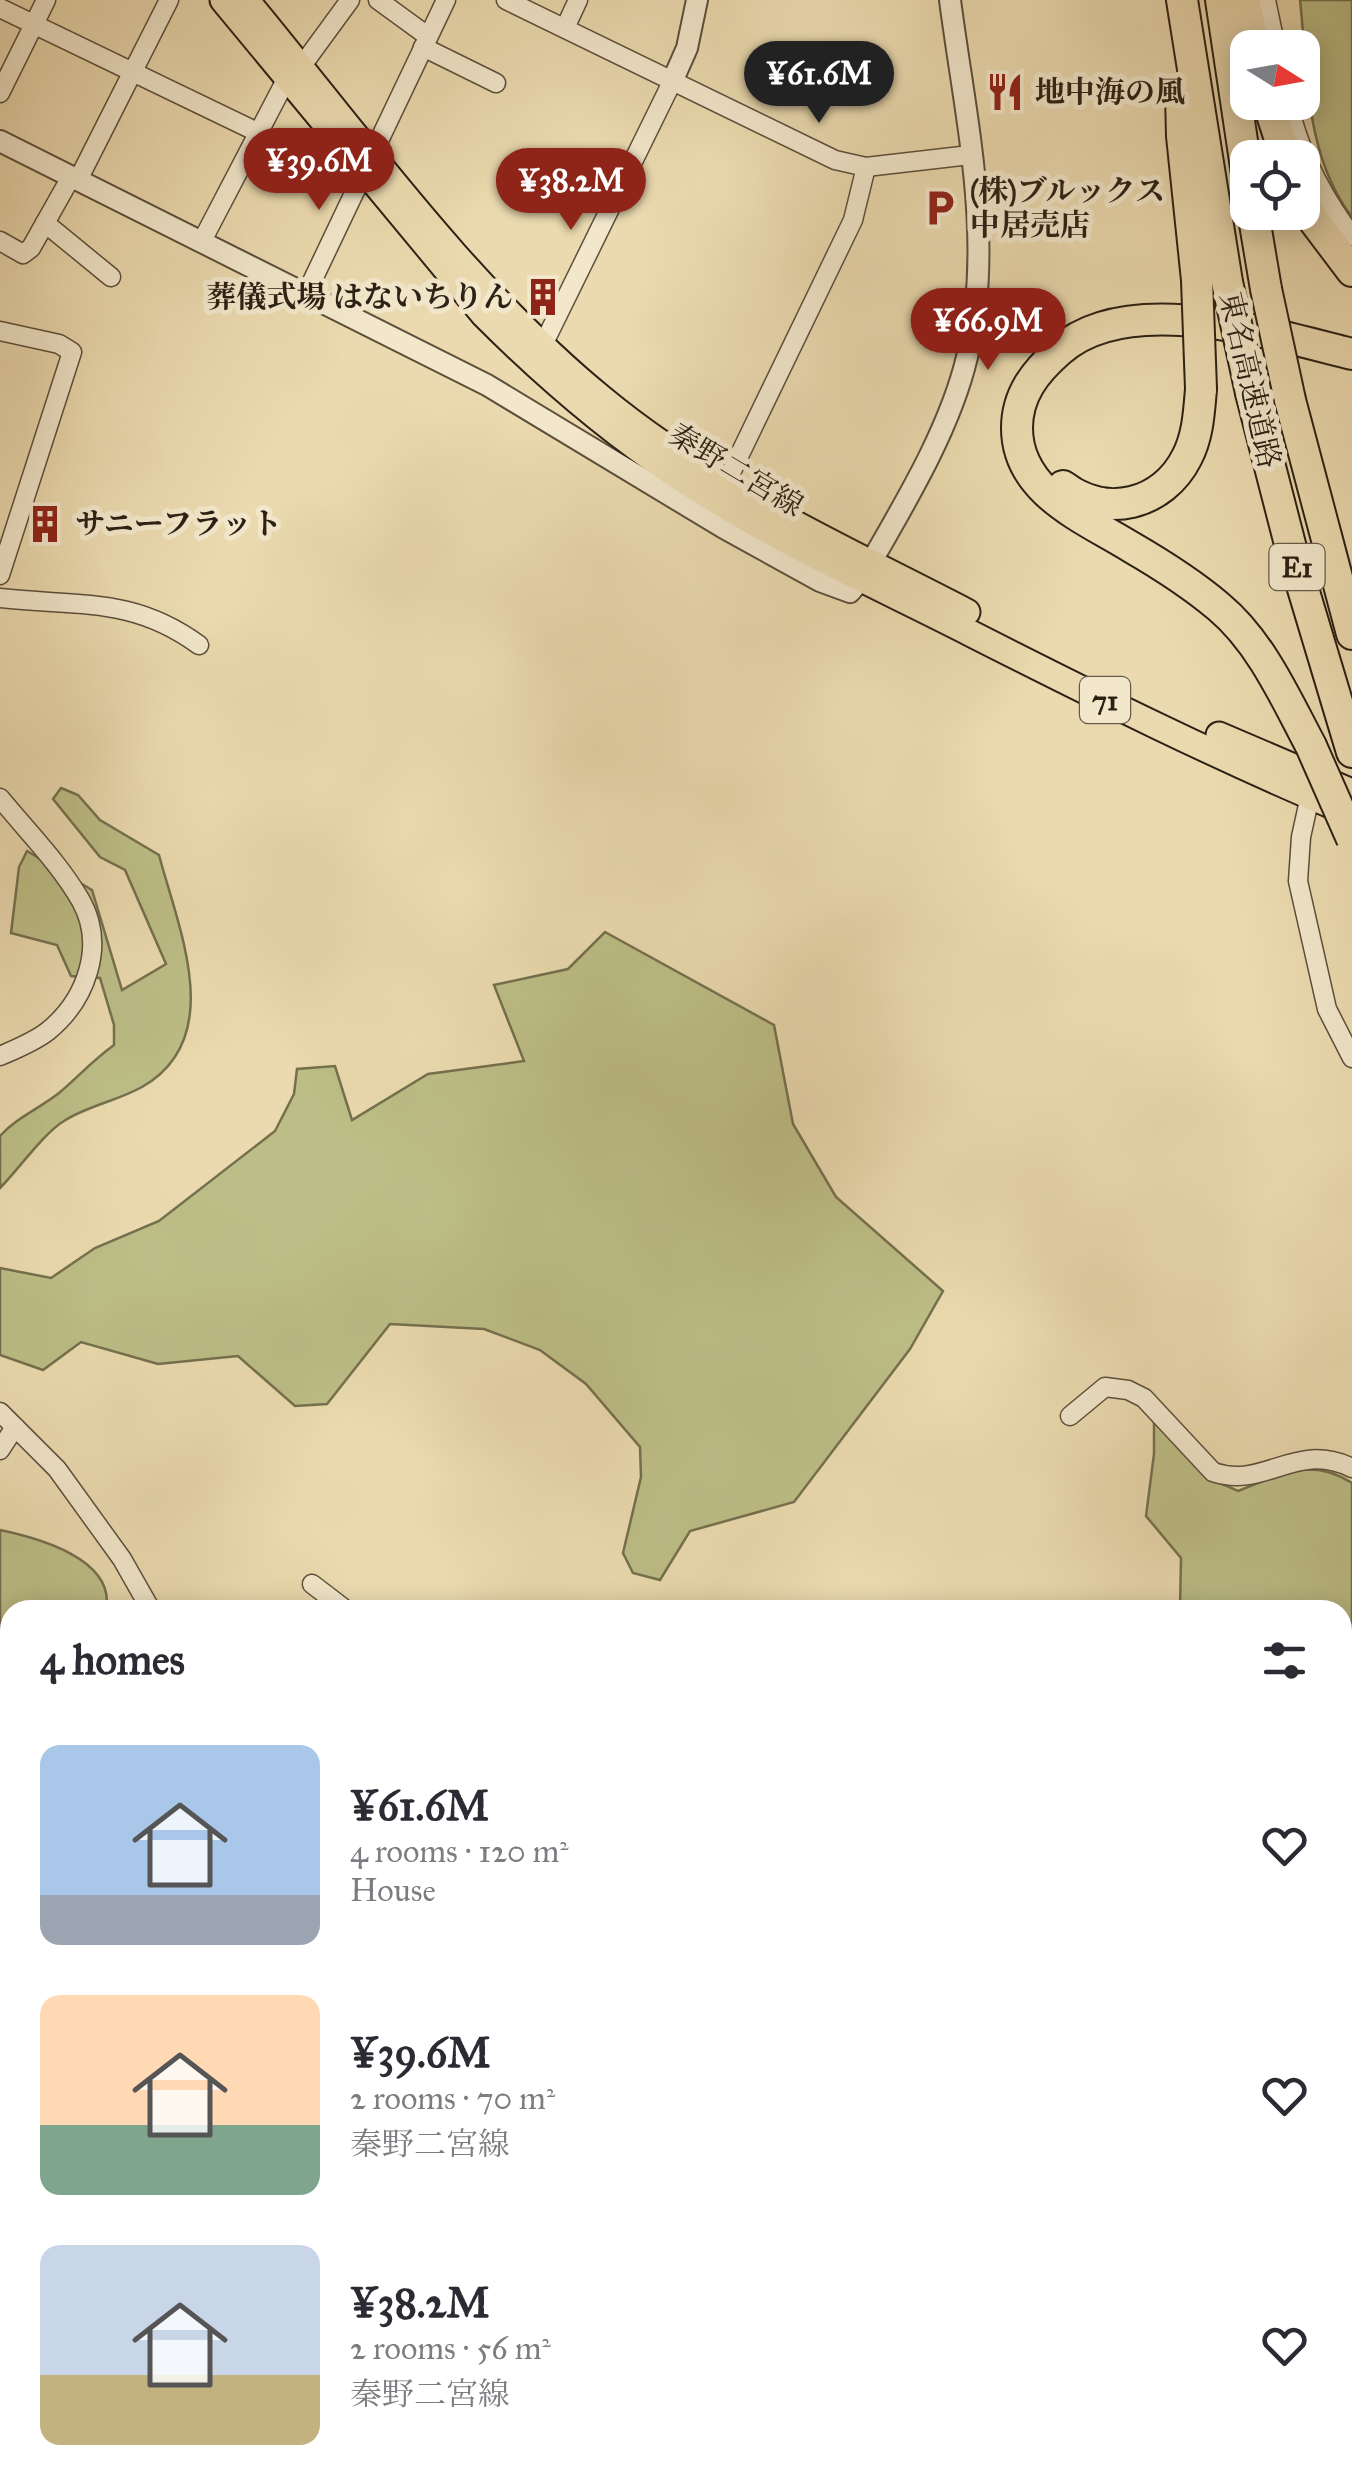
<!DOCTYPE html>
<html lang="en">
<head>
<meta charset="utf-8">
<style>
  :root { --surface:#fff; --page:#f2f2f3; --text:#2b2b33; --muted:#7c7c81; --accent:#8f2418 }
  body { margin:0; font-family:"IM FELL Great Primer","Noto Serif JP",serif; background:var(--page); color:var(--text); height:100vh; display:flex; flex-direction:column; font-size:38px; white-space:nowrap }
  * { box-sizing:border-box; margin:0 }
  p { font-size:32px; color:var(--muted) }
  .icon { flex:none; width:55px; height:55px; fill:none; stroke:currentColor; stroke-width:2; stroke-linecap:round; stroke-linejoin:round }
  .map { position:relative; flex:1; overflow:hidden }
  .side { position:absolute; left:0px; top:1600px; width:1352px; height:892px; display:flex; flex-direction:column; background:var(--surface); border-radius:30px 30px 0 0; box-shadow:0 5px 25px #0003 }
  .side>* { flex:none }
  .needle { width:65px; rotate:101deg }
  .tools { position:absolute; left:1230px; top:30px; display:grid; gap:20px }
  .tools a { display:grid; place-items:center; width:90px; height:90px; border-radius:20px; background:var(--surface); box-shadow:0 5px 25px #0003; font-size:50px }
  .price { position:absolute; translate:-50% -85px; padding:0 22px; border-radius:35px; background:var(--accent); color:#fff; font-size:32px; line-height:65px; filter:drop-shadow(0 2px 5px #0008) }
  .price::after { content:''; position:absolute; left:50%; top:60px; width:30px; height:22px; margin-left:-15px; background:inherit; clip-path:polygon(0 0,100% 0,50% 100%) }
  .price.current { background:#222; color:#fff }
  ul { padding:0; list-style:none }
  li { display:flex; align-items:center; gap:30px; height:250px; padding:0 40px }
  li span { display:grid; place-items:center; flex:none; width:280px; height:200px; border-radius:20px; color:#555 }
  li>.icon { margin-inline-start:auto }
  span .icon { width:120px; height:120px; fill:#fffc; stroke-width:1 }
  li b { font-size:42px }
  h2 { display:flex; justify-content:space-between; align-items:center; height:120px; padding:0 40px; font-size:42px }
  .map>svg:first-child { display:block }
  .green { fill:#bdbe87; stroke:#74704e; stroke-width:2.5 }
  .lines { fill:none; stroke-linecap:round; stroke-linejoin:round }
  .minor-casing { stroke:#5c4f3c; stroke-width:21 }
  .tertiary-casing { stroke:#5c4f3c; stroke-width:24 }
  .primary-casing { stroke:#2c2115; stroke-width:29 }
  .motorway-casing { stroke:#2c2115; stroke-width:34 }
  .minor { stroke:#f2e7cb; stroke-width:18 }
  .tertiary { stroke:#f2e7cb; stroke-width:20 }
  .primary { stroke:#ebdaaf; stroke-width:25 }
  .motorway { stroke:#ebdaaf; stroke-width:30 }
  .motorway-bridge-casing { stroke:#2c2115; stroke-width:34; stroke-linecap:butt }
  .motorway-bridge { stroke:#ebdaaf; stroke-width:30 }
  .labels { text-anchor:middle; stroke-width:10; stroke-linejoin:round; paint-order:stroke }
  .shield { fill:#f2e7cb; stroke:#675c4c; stroke-width:2.5 }
  .shield-label { font-size:28px; font-weight:bold; fill:#2c2115 }
  .poi-label { font-size:30px; font-weight:bold; fill:#2c2115; stroke:#f2e7cb; text-anchor:start }
  .street-label { font-size:30px; fill:#2c2115; stroke:#f2e7cb }
</style>
</head>
<body>
<div class="map">
<svg width="1352" height="2491" viewBox="0 0 1352 2491">
  <rect width="100%" height="100%" fill="#ebdaaf"/>
  <filter id="stains"><feTurbulence type="fractalNoise" baseFrequency=".002" numOctaves="4"/><feColorMatrix values="0 0 0 0 .2 0 0 0 0 .09 0 0 0 0 .02 0 0 0 .5 -.17"/></filter>
  <radialGradient id="worn" r=".72"><stop offset=".6" stop-color="#630" stop-opacity="0"/><stop offset="1" stop-color="#630" stop-opacity=".3"/></radialGradient>
  <g class="green">
    <path d="M 1300,0 L 1352,0 L 1352,217 C 1305,156 1308,74 1300,0 Z"/>
    <path d="M 61,788 L 78,795 L 100,820 L 159,855 C 178,928 228,1038 142,1087 C 117,1101 87,1106 64,1121 C 45,1132 17,1171 0,1188 L 0,1136 C 16,1118 40,1108 59,1093 C 79,1076 92,1061 114,1045 L 114,1025 L 100,978 L 71,976 L 57,945 L 11,933 L 19,867 L 27,851 L 92,890 L 122,990 L 166,964 L 125,870 L 100,857 L 53,799 Z"/>
    <polygon points="605,932 774,1025 793,1124 836,1197 943,1291 910,1349 794,1502 690,1531 660,1580 633,1573 623,1553 641,1477 640,1447 586,1384 540,1350 484,1329 390,1324 327,1404 295,1406 238,1356 158,1364 81,1342 43,1370 0,1355 0,1268 51,1278 95,1248 159,1221 275,1131 294,1094 297,1069 335,1066 352,1120 428,1074 524,1061 494,985 568,969"/>
    <path d="M 1154,1419 L 1206,1477 L 1238,1491 C 1280,1475 1310,1456 1352,1483 L 1352,1986 L 1342,1969 L 1342,1610 L 1180,1610 L 1181,1558 L 1146,1516 L 1154,1454 Z"/>
    <path d="M 0,1530 C 38,1538 116,1559 106,1610 L 10,1610 L 10,1757 L 0,1767 Z"/>
    <polygon points="0,1837 10,1837 10,2119 0,2126"/>
    <polygon points="1352,2112 1352,2201 1343,2207 1343,2113"/>
    <polygon points="1342,2282 1352,2296 1352,2327 1343,2333"/>
    <polygon points="0,2372 10,2377 10,2482 82,2483 80,2491 0,2491"/>
  </g>
  <g class="lines">
    <g class="minor-casing">
      <g id="minor">
        <polyline points="378,0 422,32"/>
        <polyline points="506,0 835,160 866,167 970,155"/>
        <polyline points="1266,0 1276,48"/>
        <polyline points="0,8 257,132"/>
        <polyline points="565,28 578,0"/>
        <polyline points="423,47 496,83"/>
        <polyline points="301,67 350,0"/>
        <polyline points="0,93 46,0"/>
        <path d="M 1288,102 C 1299,152 1322,196 1352,236"/>
        <polyline points="78,180 169,0"/>
        <polyline points="45,223 111,277"/>
        <polyline points="0,241 23,254 31,248 71,177"/>
        <polyline points="202,241 287,78"/>
        <polyline points="307,292 446,0"/>
        <polyline points="0,331 59,344 72,352 0,575"/>
        <polyline points="542,347 672,82"/>
        <polyline points="725,485 853,220 866,167"/>
        <path d="M 0,598 C 78,607 132,596 199,645"/>
        <polyline points="1310,796 1301,837 1298,881 1327,1009 1352,1058"/>
        <path d="M 0,798 C 27,831 60,864 81,901 C 106,946 86,1000 48,1031 C 34,1042 16,1049 0,1056"/>
        <polyline points="0,1412 57,1469 122,1559 151,1610"/>
        <path d="M 1070,1416 L 1105,1387 L 1128,1390 L 1144,1398 L 1213,1472 C 1265,1490 1296,1440 1352,1468"/>
        <polyline points="0,1450 15,1427"/>
        <polyline points="312,1584 346,1610"/>
        <polyline points="1342,1984 1352,2000"/>
        <polyline points="617,2482 622,2491"/>
        <polyline points="873,2482 877,2491"/>
        <polyline points="1178,2482 1180,2491"/>
      </g>
    </g>
    <g class="tertiary-casing">
      <g id="tertiary">
        <polyline points="672,82 687,48 697,0"/>
        <path d="M 0,141 L 487,385 L 724,528 L 820,581 L 850,592 L 862,578 C 900,511 949,433 967,357 C 995,241 965,116 950,0"/>
      </g>
    </g>
    <g class="primary-casing">
      <g id="primary">
        <path d="M 223,0 L 484,315 C 543,374 606,429 676,475 C 768,537 872,583 970,633 C 1094,696 1219,758 1347,812"/>
        <path d="M 246,0 C 357,134 465,286 600,397 C 709,488 842,547 967,612"/>
        <polyline points="1219,735 1352,792"/>
      </g>
    </g>
    <g class="motorway-casing">
      <g id="motorway">
        <polyline points="1182,0 1227,282"/>
        <polyline points="1221,0 1248,181"/>
        <polyline points="1244,0 1255,48"/>
        <polyline points="1181,94 1182,136 1197,280"/>
        <polyline points="1268,102 1286,158"/>
        <polyline points="1302,198 1309,214 1352,271"/>
        <polyline points="1253,212 1266,289"/>
        <polyline points="1251,393 1292,552 1352,752"/>
        <polyline points="1290,400 1352,634"/>
        <path d="M 1063,486 C 1106,519 1163,505 1187,457 C 1198,436 1199,412 1201,389"/>
        <path d="M 1311,746 C 1286,699 1261,642 1219,607 C 1192,584 1162,565 1131,547 C 1084,518 1017,492 1017,428 C 1017,395 1035,372 1059,351 C 1127,289 1271,334 1352,354"/>
      </g>
    </g>
    <use href="#minor" class="minor"/>
    <use href="#tertiary" class="tertiary"/>
    <use href="#primary" class="primary"/>
    <use href="#motorway" class="motorway"/>
    <g class="motorway-bridge-casing">
      <g id="motorway-bridge">
        <polyline points="1197,280 1201,389"/>
        <polyline points="1227,282 1251,393"/>
        <polyline points="1266,289 1290,400"/>
        <polyline points="1311,746 1352,839"/>
      </g>
    </g>
    <use href="#motorway-bridge" class="motorway-bridge"/>
  </g>
  <defs>
    <g id="restaurant-bare" transform="scale(3)"><path d="M-5-6h1v4h1v-4h1v4h1v-4h1v5L-1.5 .5V6h-2V.5L-5-1ZM5-6V6H3V1.5H1.5Q1.5-4 5-6Z" fill="#8f2418" stroke="#f2e7cb" stroke-width="2.5" paint-order="stroke"/></g>
    <g id="parking-bare" transform="scale(3)"><path d="M-3.5-5.5H1a3.5 3.5 0 0 1 0 7H-1V5.5H-3.5ZM-1-3.4V-.6H.8a1.4 1.4 0 0 0 0-2.8Z" fill="#8f2418" stroke="#f2e7cb" stroke-width="2.5" paint-order="stroke"/></g>
    <g id="building-bare" transform="scale(3)"><path d="M-4-6H4V6H1V3H-1V6H-4ZM-2.5-4.3h1.7v1.8h-1.7ZM.8-4.3h1.7v1.8H.8ZM-2.5-1h1.7V.8h-1.7ZM.8-1h1.7V.8H.8Z" fill="#8f2418" stroke="#f2e7cb" stroke-width="2.5" paint-order="stroke"/></g>
  </defs>
  <g fill-rule="evenodd">
    <use href="#restaurant-bare" x="1005" y="92"/>
    <use href="#parking-bare" x="940" y="208"/>
    <use href="#building-bare" x="543" y="297"/>
    <use href="#building-bare" x="45" y="524"/>
  </g>
  <g class="labels">
    <g class="shield">
      <rect x="1269.5" y="544" width="55" height="46" rx="8"/>
      <rect x="1080" y="677" width="50" height="46" rx="8"/>
    </g>
    <g class="shield-label">
      <text x="1297" y="577">E1</text>
      <text x="1105" y="710">71</text>
    </g>
    <g class="poi-label">
      <text x="1035" y="102">地中海の風</text>
      <text x="970" y="201">(株)ブルックス<tspan x="970" dy="34">中居売店</tspan></text>
      <text x="513" y="307" text-anchor="end">葬儀式場 はないちりん</text>
      <text x="75" y="534">サニーフラット</text>
    </g>
    <g class="street-label">
      <text transform="translate(1250 380) rotate(77)" y="10">東名高速道路</text>
      <text transform="translate(736 470) rotate(31)" y="10">秦野二宮線</text>
    </g>
  </g>
  <rect width="100%" height="100%" filter="url(#stains)"/>
  <rect width="100%" height="100%" fill="url(#worn)"/>
</svg>
<div class="tools">
<a><svg class="needle" viewBox="-14 -14 28 28"><path d="M0-13l5 13h-10z" fill="#e53935"/><path d="M0 13l5-13h-10z" fill="#7c7c81"/></svg></a>
<a><svg class="icon" aria-label="locate" viewBox="0 0 24 24"><circle cx="12" cy="12" r="6"/><path d="M12 2v4M12 18v4M2 12h4M18 12h4"/></svg></a>
</div>
<b class="price current" style="left:819px;top:126px">¥61.6M</b>
<b class="price" style="left:319px;top:213px">¥39.6M</b>
<b class="price" style="left:571px;top:233px">¥38.2M</b>
<b class="price" style="left:988px;top:373px">¥66.9M</b>
<section class="side">
<h2>4 homes<svg class="icon" aria-label="filters" viewBox="0 0 24 24"><path d="M4 7h16M4 17h16"/><circle cx="9" cy="7" r="2"/><circle cx="15" cy="17" r="2"/></svg></h2>
<ul>
<li><span style="background:linear-gradient(#a9c7e8 75%,#9aa5b1 0)"><svg class="icon" aria-label="home" viewBox="0 0 24 24"><path d="M3 11l9-7 9 7M6 9v11h12V9"/></svg></span><div><b>¥61.6M</b><p>4 rooms · 120 m²</p><p>House</p></div><svg class="icon" aria-label="heart" viewBox="0 0 24 24"><path d="M12 20l-8-8c-3-5 5-10 8-4 3-6 11-1 8 4z"/></svg></li>
<li><span style="background:linear-gradient(#ffd9b3 65%,#7fa58c 0)"><svg class="icon" aria-label="home" viewBox="0 0 24 24"><path d="M3 11l9-7 9 7M6 9v11h12V9"/></svg></span><div><b>¥39.6M</b><p>2 rooms · 70 m²</p><p>秦野二宮線</p></div><svg class="icon" aria-label="heart" viewBox="0 0 24 24"><path d="M12 20l-8-8c-3-5 5-10 8-4 3-6 11-1 8 4z"/></svg></li>
<li><span style="background:linear-gradient(#c9d6e8 65%,#c2b280 0)"><svg class="icon" aria-label="home" viewBox="0 0 24 24"><path d="M3 11l9-7 9 7M6 9v11h12V9"/></svg></span><div><b>¥38.2M</b><p>2 rooms · 56 m²</p><p>秦野二宮線</p></div><svg class="icon" aria-label="heart" viewBox="0 0 24 24"><path d="M12 20l-8-8c-3-5 5-10 8-4 3-6 11-1 8 4z"/></svg></li>
</ul>
</section>
</div>
</body>
</html>
